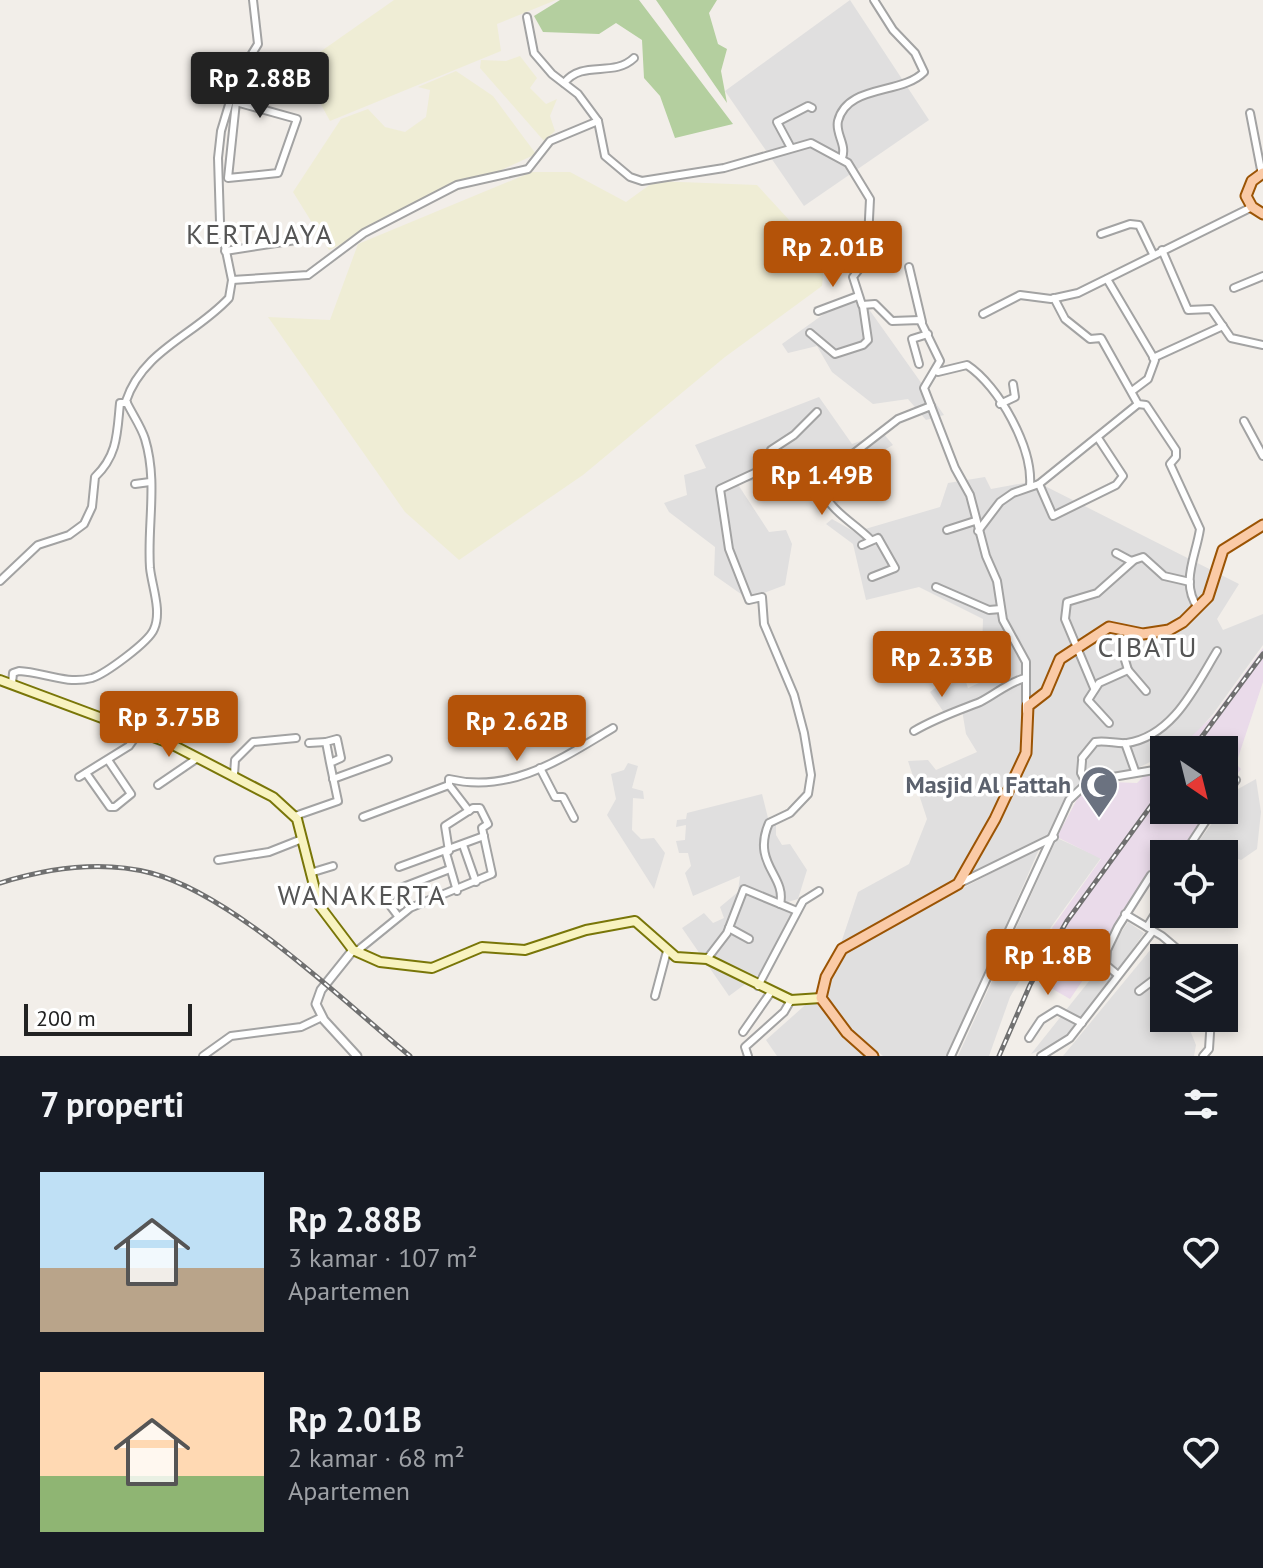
<!DOCTYPE html>
<html lang="id">
<head>
<meta charset="utf-8">
<style>
  :root { --surface:#171b24; --page:#242831; --text:#f1f3f6; --muted:#9ea1a6; --accent:#b45309 }
  body { margin:0; font-family:"PT Sans",sans-serif; background:var(--page); color:var(--text); height:100vh; display:flex; flex-direction:column; font-size:30px; white-space:nowrap }
  * { box-sizing:border-box; margin:0 }
  p { font-size:26px; color:var(--muted) }
  .icon { flex:none; width:44px; height:44px; fill:none; stroke:currentColor; stroke-width:2; stroke-linecap:round; stroke-linejoin:round }
  .map { position:relative; height:1056px; overflow:hidden }
  .sheet { display:flex; flex-direction:column; background:var(--surface); flex:1 }
  .sheet>* { flex:none }
  .needle { width:52px; rotate:145deg }
  .buttons { position:absolute; left:1150px; top:736px; display:grid; gap:16px }
  .buttons a { display:grid; place-items:center; width:88px; height:88px; border-radius:0px; background:var(--surface); box-shadow:0 4px 12px #0003; font-size:40px }
  .scale { position:absolute; left:24px; bottom:20px; width:168px; box-sizing:border-box; padding-left:8px; border:4px solid #222; border-top:0; font-size:22px; line-height:28px; white-space:nowrap; color:#222; -webkit-text-stroke:6px #fff; paint-order:stroke }
  .price { position:absolute; translate:-50% -68px; padding:0 18px; border-radius:8px; background:var(--accent); color:#fff; font-size:26px; line-height:52px; filter:drop-shadow(0 2px 4px #0008) }
  .price::after { content:''; position:absolute; left:50%; top:48px; width:24px; height:18px; margin-left:-12px; background:inherit; clip-path:polygon(0 0,100% 0,50% 100%) }
  .price.current { background:#222; color:#fff }
  ul { padding:0; list-style:none }
  li { display:flex; align-items:center; gap:24px; height:200px; padding:0 40px }
  li span { display:grid; place-items:center; flex:none; width:224px; height:160px; border-radius:0px; color:#555 }
  li>.icon { margin-inline-start:auto }
  span .icon { width:96px; height:96px; fill:#fffc; stroke-width:1 }
  li b { font-size:34px }
  h2 { display:flex; justify-content:space-between; align-items:center; height:96px; padding:0 40px; font-size:34px }
  .map>svg:first-child { display:block }
  .residential { fill:#e0dfdf }
  .industrial { fill:#eadbea }
  .farmland { fill:#efedd5 }
  .forest { fill:#b4cf9f }
  .lines { fill:none; stroke-linecap:round; stroke-linejoin:round }
  .minor-casing { stroke:#a3a3a3; stroke-width:10 }
  .tertiary-casing { stroke:#a3a3a3; stroke-width:11 }
  .secondary-casing { stroke:#797608; stroke-width:12 }
  .primary-casing { stroke:#9b5404; stroke-width:13 }
  .minor { stroke:#fff; stroke-width:6 }
  .tertiary { stroke:#fff; stroke-width:7 }
  .secondary { stroke:#f8f3c0; stroke-width:8 }
  .primary { stroke:#facaa6; stroke-width:9 }
  .rail-casing { stroke:#707070; stroke-width:5 }
  .rail { stroke:#fff; stroke-width:2; stroke-dasharray:6; stroke-linecap:butt }
  .labels { text-anchor:middle; stroke-width:7; stroke-linejoin:round; paint-order:stroke }
  .worship-label { font-size:24px; font-weight:bold; fill:#5b616d; stroke:#fff; text-anchor:end }
  .quarter-label { font-size:28px; letter-spacing:2px; fill:#555; stroke:#fff }
</style>
</head>
<body>
<div class="map">
<svg width="1263" height="1056" viewBox="0 0 1263 1056">
  <rect width="100%" height="100%" fill="#f2eee9"/>
  <g class="residential">
    <polygon points="850,0 929,120 804,206 725,91"/>
    <polygon points="856,291 944,415 926,420 908,399 873,404 832,372 817,346 788,353 782,344"/>
    <polygon points="819,397 852,444 883,433 893,445 873,456 834,508 809,500 808,473 737,483 769,532 786,530 792,544 785,585 748,599 714,575 715,547 669,512 664,503 687,495 684,475 706,468 695,445"/>
    <polygon points="985,477 991,489 1035,481 1239,584 1217,619 1223,630 1263,614 1263,645 1213,714 1185,746 1164,750 1164,755 1136,769 1082,784 1071,795 1053,837 840,946 858,892 909,864 927,819 908,761 928,760 936,770 977,752 966,734 962,710 945,714 930,692 961,668 968,688 981,682 983,619 919,587 866,600 853,544 826,524 832,519 855,532 940,507 948,483"/>
    <polygon points="628,763 638,766 632,788 643,791 644,799 633,798 632,830 641,839 654,838 665,853 654,889 607,815 616,799 611,774 624,770"/>
    <polygon points="1256,779 1261,812 1257,849 1241,860 1226,854 1229,843 1222,846 1218,854 1189,854 1238,789"/>
    <polygon points="762,794 769,822 776,823 776,835 782,845 790,844 807,870 798,899 781,904 797,911 767,968 729,996 682,928 704,913 713,923 724,918 720,907 738,892 740,876 693,896 685,873 691,866 688,853 679,853 676,841 685,840 686,825 676,827 677,820 686,819 687,813"/>
    <polygon points="1057,838 1101,858 1051,927 1010,997 989,1056 958,1056"/>
    <polygon points="1040,847 949,1056 883,1056 853,1031 827,999 836,956"/>
    <polygon points="1128,922 1144,933 1070,1038 1031,1054 1090,980"/>
    <polygon points="1156,943 1164,963 1164,1018 1185,1018 1196,1045 1194,1056 1063,1056"/>
    <polygon points="812,999 870,1056 777,1056 766,1040"/>
  </g>
  <g class="industrial">
    <polygon points="1263,648 1263,682 1236,764 1241,769 1224,791 1224,750 1177,750 1214,715"/>
    <polygon points="201,705 212,715 178,743 165,736"/>
    <polygon points="1164,756 1164,810 1210,810 1181,854 1164,854 1164,867 1158,864 1122,912 1100,955 1070,999 1032,977 1054,937 1052,928 1101,859 1057,837 1082,790 1111,782 1137,783"/>
  </g>
  <g class="farmland">
    <polygon points="394,0 556,0 497,24 501,51 330,121 300,66"/>
    <polygon points="520,56 537,78 530,88 546,104 557,99 550,116 555,131 544,141 480,68 481,60 506,61"/>
    <polygon points="456,71 493,96 536,154 329,250 293,192 341,119 368,109 385,127 405,132 426,117 430,90 418,87"/>
    <polygon points="532,172 570,172 626,202 655,181 757,185 825,259 822,286 725,357 583,475 459,560 405,512 268,317 330,320 358,244"/>
  </g>
  <g class="forest">
    <polygon points="560,0 639,0 733,124 675,138 660,96 644,78 642,40 616,23 599,34 543,32 534,16"/>
    <polygon points="656,0 717,0 709,13 718,44 727,49 721,71 727,103"/>
  </g>
  <g class="lines">
    <g class="minor-casing">
      <g id="minor">
        <polyline points="527,17 534,53 552,74 578,94 598,121"/>
        <path d="M 564,83 C 583,59 613,78 634,58"/>
        <polygon points="236,102 297,119 278,173 228,178"/>
        <polyline points="1250,113 1262,175"/>
        <polyline points="791,148 777,122 808,106 812,108"/>
        <path d="M 842,158 C 847,144 835,134 838,121 C 847,84 902,95 924,72 L 915,53 L 893,30 L 874,0"/>
        <polyline points="1101,234 1130,224 1139,225 1153,254"/>
        <polyline points="1162,250 1188,310 1211,309 1231,338 1263,345"/>
        <polyline points="225,251 296,240"/>
        <polyline points="909,267 922,322"/>
        <polyline points="1107,279 1155,360 1148,379 1132,391"/>
        <polyline points="232,280 308,275 364,233 457,185 528,169 550,141 598,121 605,156 630,177 642,181 724,168 811,143 848,163 870,199 867,259 853,277 862,305 875,304 892,321 920,320 940,361 924,388 955,468 970,495 986,556 997,581 1003,620 1026,662 1026,711"/>
        <polyline points="1234,288 1263,276"/>
        <path d="M 1054,298 L 1065,319 L 1090,339 L 1101,338 L 1138,404 L 1146,405 L 1176,450 L 1176,457 L 1170,464 L 1200,529 C 1196,556 1180,583 1198,608"/>
        <polyline points="818,311 858,296"/>
        <polyline points="983,314 1020,295 1051,299 1078,293 1252,207"/>
        <polyline points="810,333 835,354 863,345 868,340 863,306"/>
        <polyline points="1153,358 1223,326"/>
        <polyline points="919,364 912,339 928,334"/>
        <path d="M 938,372 L 967,365 C 999,386 1033,448 1030,486"/>
        <polyline points="1000,404 1015,397 1013,384"/>
        <polyline points="1244,421 1263,456"/>
        <polyline points="776,468 771,450 794,435 817,412"/>
        <path d="M 820,471 C 821,509 846,515 871,540"/>
        <polyline points="135,484 150,482"/>
        <polyline points="1039,484 1053,516 1116,485 1123,476 1098,438"/>
        <polyline points="947,530 975,521"/>
        <polyline points="978,531 1000,502 1013,493 1039,484 1138,404"/>
        <polyline points="862,545 878,538 895,568 872,577"/>
        <polyline points="1116,553 1131,561 1143,557 1164,576 1190,582"/>
        <path d="M 0,581 L 38,545 L 69,535 L 84,524 L 92,507 L 95,477 C 118,455 117,433 120,403 L 127,403"/>
        <polyline points="936,587 989,610 1001,609"/>
        <polyline points="1128,670 1122,650 1128,634"/>
        <path d="M 12,684 L 13,673 L 19,671 C 43,672 66,685 92,678 C 105,674 149,642 154,629 C 162,611 152,587 150,568 C 147,525 158,482 145,439 C 141,426 132,414 126,401 C 143,350 195,335 229,298 L 232,280 L 220,222 L 218,158 L 221,131 L 237,78 L 258,44 L 253,0"/>
        <polyline points="1094,688 1065,619 1067,602 1097,593 1133,561"/>
        <polyline points="1109,723 1088,700 1099,683 1128,670 1146,691"/>
        <path d="M 914,731 C 936,718 957,711 980,702 C 996,694 1007,683 1025,678"/>
        <polyline points="309,743 326,742"/>
        <polyline points="1125,743 1135,771"/>
        <path d="M 1082,758 L 1095,742 C 1106,740 1116,744 1127,743 C 1173,736 1195,687 1217,651"/>
        <polyline points="1082,761 1081,773 1086,783"/>
        <polyline points="540,768 555,797 563,797 574,818"/>
        <polyline points="86,773 110,807 115,807 131,794 108,760"/>
        <polyline points="234,775 235,760 253,742 296,738"/>
        <polyline points="79,777 129,746 139,732"/>
        <polyline points="333,779 388,759"/>
        <polyline points="158,785 196,759"/>
        <path d="M 449,785 L 449,779 C 511,794 561,759 613,728"/>
        <polyline points="1224,796 1236,780"/>
        <polyline points="295,816 338,801 330,763 341,758 337,739 326,742 330,763"/>
        <polyline points="363,817 449,785 469,811"/>
        <polyline points="463,845 476,882"/>
        <polyline points="446,853 457,891"/>
        <polyline points="1184,854 1213,810"/>
        <polyline points="218,860 269,852 302,839"/>
        <polyline points="399,867 484,836"/>
        <polyline points="310,873 333,866"/>
        <polyline points="960,883 1054,837"/>
        <path d="M 780,904 C 787,876 751,864 769,823 L 790,813 L 808,794 L 811,775 L 804,733 L 794,695 L 764,624 L 762,597 L 749,600 L 729,549 L 720,489 L 761,470 L 808,473 L 827,469 L 849,457 L 898,419 L 931,406"/>
        <polyline points="1125,914 1162,936 1188,958"/>
        <polyline points="398,916 386,900 398,889 450,869"/>
        <polyline points="1147,927 1164,899"/>
        <polyline points="729,928 749,939"/>
        <polyline points="357,951 410,908 492,874 482,828 488,824 480,808 473,808 445,826 449,851"/>
        <polyline points="707,959 727,933 744,889 797,911"/>
        <polyline points="1118,975 1106,965 1107,950 1118,927 1151,875 1164,876"/>
        <polyline points="758,986 803,901 819,891"/>
        <polyline points="1139,991 1164,972"/>
        <polyline points="655,996 667,951"/>
        <polyline points="743,1032 771,992"/>
        <polyline points="1029,1038 1041,1020 1057,1010 1082,1023"/>
        <polyline points="203,1056 231,1036 301,1027 322,1017"/>
        <polyline points="748,1056 745,1047 784,1012 791,1000"/>
        <polyline points="951,1056 1069,800 1089,781 1154,770"/>
        <polyline points="1041,1056 1070,1038 1153,931"/>
        <polyline points="1203,1056 1209,1049 1211,1018"/>
      </g>
    </g>
    <g class="tertiary-casing">
      <polyline id="tertiary" points="353,950 321,990 316,1004 324,1020 357,1056"/>
    </g>
    <g class="secondary-casing">
      <polyline id="secondary" points="0,680 169,743 273,797 297,819 319,905 353,950 380,962 432,968 482,947 525,950 586,930 635,921 676,957 707,959 791,1000 821,998"/>
    </g>
    <g class="primary-casing">
      <g id="primary">
        <polyline points="1263,173 1252,181 1246,196 1252,207 1263,214"/>
        <polyline points="873,1056 847,1033 821,998 826,977 842,949 958,884 995,819 1026,753 1028,706 1046,692 1060,659 1109,627 1143,634 1169,630 1183,622 1208,597 1223,550 1263,525"/>
      </g>
    </g>
    <use href="#minor" class="minor"/>
    <use href="#tertiary" class="tertiary"/>
    <use href="#secondary" class="secondary"/>
    <use href="#primary" class="primary"/>
    <g class="rail-casing">
      <g id="rail">
        <polyline points="1192,750 1263,654"/>
        <path d="M 0,883 C 48,868 101,860 151,873 C 234,895 342,1000 410,1056"/>
        <polyline points="999,1056 1030,985 1067,921 1164,788"/>
      </g>
    </g>
    <use href="#rail" class="rail"/>
  </g>
  <defs>
    <g id="mosque-pin" transform="scale(2)"><path d="M0 17L-7.5 6A9.5 9.5 0 1 1 7.5 6Z" fill="#6b7280" stroke="#fff"/><path d="M3.5-4.9A6 6 0 1 0 3.5 4.9A5 5 0 1 1 3.5-4.9Z" fill="#fff"/></g>
  </defs>
  <g fill-rule="evenodd">
    <use href="#mosque-pin" x="1099" y="785"/>
  </g>
  <g class="labels">
    <g class="worship-label">
      <text x="1071" y="793">Masjid Al Fattah</text>
    </g>
    <g class="quarter-label">
      <text x="260" y="244">KERTAJAYA</text>
      <text x="1148" y="657">CIBATU</text>
      <text x="362" y="905">WANAKERTA</text>
    </g>
  </g>
</svg>
<div class="buttons">
<a><svg class="needle" viewBox="-14 -14 28 28"><path d="M0-13l5 13h-10z" fill="#e53935"/><path d="M0 13l5-13h-10z" fill="#9ea1a6"/></svg></a>
<a><svg class="icon" aria-label="locate" viewBox="0 0 24 24"><circle cx="12" cy="12" r="6"/><path d="M12 2v4M12 18v4M2 12h4M18 12h4"/></svg></a>
<a><svg class="icon" aria-label="layers" viewBox="0 0 24 24"><path d="M12 4l9 5-9 5-9-5zM3 14l9 5 9-5"/></svg></a>
</div>
<div class="scale">200 m</div>
<b class="price current" style="left:260px;top:120px">Rp 2.88B</b>
<b class="price" style="left:833px;top:289px">Rp 2.01B</b>
<b class="price" style="left:822px;top:517px">Rp 1.49B</b>
<b class="price" style="left:942px;top:699px">Rp 2.33B</b>
<b class="price" style="left:169px;top:759px">Rp 3.75B</b>
<b class="price" style="left:517px;top:763px">Rp 2.62B</b>
<b class="price" style="left:1048px;top:997px">Rp 1.8B</b>
</div>
<section class="sheet">
<h2>7 properti<svg class="icon" aria-label="filters" viewBox="0 0 24 24"><path d="M4 7h16M4 17h16"/><circle cx="9" cy="7" r="2"/><circle cx="15" cy="17" r="2"/></svg></h2>
<ul>
<li><span style="background:linear-gradient(#bfe0f5 60%,#b9a48a 0)"><svg class="icon" aria-label="home" viewBox="0 0 24 24"><path d="M3 11l9-7 9 7M6 9v11h12V9"/></svg></span><div><b>Rp 2.88B</b><p>3 kamar · 107 m²</p><p>Apartemen</p></div><svg class="icon" aria-label="heart" viewBox="0 0 24 24"><path d="M12 20l-8-8c-3-5 5-10 8-4 3-6 11-1 8 4z"/></svg></li>
<li><span style="background:linear-gradient(#ffd9b3 65%,#8fb573 0)"><svg class="icon" aria-label="home" viewBox="0 0 24 24"><path d="M3 11l9-7 9 7M6 9v11h12V9"/></svg></span><div><b>Rp 2.01B</b><p>2 kamar · 68 m²</p><p>Apartemen</p></div><svg class="icon" aria-label="heart" viewBox="0 0 24 24"><path d="M12 20l-8-8c-3-5 5-10 8-4 3-6 11-1 8 4z"/></svg></li>
</ul>
</section>
</body>
</html>
